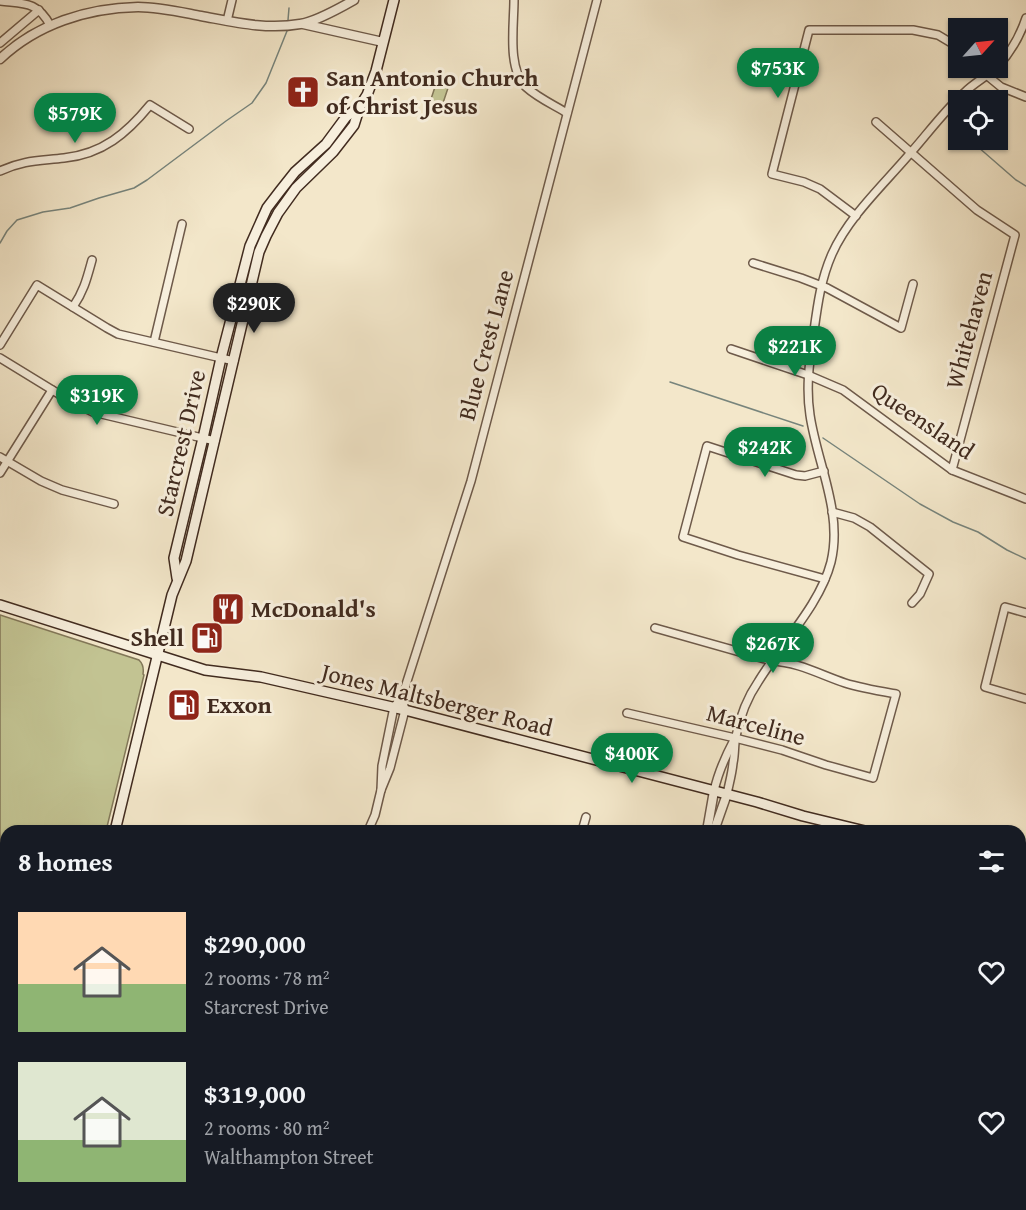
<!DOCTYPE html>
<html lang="en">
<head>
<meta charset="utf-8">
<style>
  :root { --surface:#171b24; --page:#242831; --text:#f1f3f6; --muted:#9ea1a6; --accent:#0b8043 }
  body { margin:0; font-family:"Gentium Book Plus",serif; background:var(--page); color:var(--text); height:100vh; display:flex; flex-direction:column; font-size:22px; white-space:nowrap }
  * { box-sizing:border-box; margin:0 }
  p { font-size:20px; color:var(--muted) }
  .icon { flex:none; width:33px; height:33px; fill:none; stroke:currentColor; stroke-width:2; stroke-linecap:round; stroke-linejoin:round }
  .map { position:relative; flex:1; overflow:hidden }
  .drawer { position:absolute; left:0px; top:825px; width:1026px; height:386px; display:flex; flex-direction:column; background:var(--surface); border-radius:18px 18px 0 0; box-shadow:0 2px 4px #0004 }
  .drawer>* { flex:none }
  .needle { width:39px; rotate:63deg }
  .controls { position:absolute; left:948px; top:18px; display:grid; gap:12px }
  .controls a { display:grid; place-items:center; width:60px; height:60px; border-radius:0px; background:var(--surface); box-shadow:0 2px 4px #0004; font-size:30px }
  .price { position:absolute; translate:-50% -51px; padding:0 14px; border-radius:21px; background:var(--accent); color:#fff; font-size:20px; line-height:39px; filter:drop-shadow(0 2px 3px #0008) }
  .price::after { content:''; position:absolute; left:50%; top:36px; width:18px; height:14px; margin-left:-9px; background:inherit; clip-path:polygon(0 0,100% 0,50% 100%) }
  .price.selected { background:#222; color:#fff }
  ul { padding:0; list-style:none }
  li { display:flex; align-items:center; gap:18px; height:150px; padding:0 18px }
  li span { display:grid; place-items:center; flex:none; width:168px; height:120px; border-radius:0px; color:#555 }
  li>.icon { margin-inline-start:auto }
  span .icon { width:72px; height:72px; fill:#fffc; stroke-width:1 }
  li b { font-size:26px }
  h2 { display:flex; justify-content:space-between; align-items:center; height:72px; padding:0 18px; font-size:26px }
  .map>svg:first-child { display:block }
  .green { fill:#c2c392; stroke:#827758; stroke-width:1.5 }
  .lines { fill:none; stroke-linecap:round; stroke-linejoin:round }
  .stream { stroke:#77847c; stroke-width:1.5 }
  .minor-casing { stroke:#6e5a4a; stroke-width:10 }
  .tertiary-casing { stroke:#6e5a4a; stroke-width:11 }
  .secondary-casing { stroke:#412b1f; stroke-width:12 }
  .minor { stroke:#f7efdd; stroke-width:7 }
  .tertiary { stroke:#f7efdd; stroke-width:8 }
  .secondary { stroke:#f7efdd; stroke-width:9 }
  .labels { text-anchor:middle; stroke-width:6; stroke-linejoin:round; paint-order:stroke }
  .poi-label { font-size:24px; font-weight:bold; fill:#412b1f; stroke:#f7efdd; text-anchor:start }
  .street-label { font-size:24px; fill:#412b1f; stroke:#f7efdd }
</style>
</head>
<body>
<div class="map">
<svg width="1026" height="1210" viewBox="0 0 1026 1210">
  <rect width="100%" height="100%" fill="#f3e7ca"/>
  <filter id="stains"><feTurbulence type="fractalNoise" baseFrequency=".00333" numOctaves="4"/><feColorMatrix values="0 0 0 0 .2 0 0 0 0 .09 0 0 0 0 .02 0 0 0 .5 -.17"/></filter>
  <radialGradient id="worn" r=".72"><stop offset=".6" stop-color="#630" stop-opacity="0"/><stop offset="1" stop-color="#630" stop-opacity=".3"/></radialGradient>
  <g class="green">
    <polygon points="438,78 450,82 441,109 429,105"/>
    <path d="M 0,615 L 139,660 C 143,664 144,668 143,674 L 144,675 L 106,831 L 6,831 L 6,1113 L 0,1111 Z"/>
    <polygon points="1026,1078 1026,1210 863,1210 869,1204 1020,1204 1020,1086"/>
  </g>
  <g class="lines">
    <g class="stream">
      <polyline points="288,20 289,8"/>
      <polyline points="950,122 958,129"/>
      <polyline points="970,140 1016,180 1026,186"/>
      <polyline points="0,243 7,231 17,220 43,212 70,208 99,198 134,188 147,180 226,121 252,103 266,83 287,31"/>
      <polyline points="670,382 803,426"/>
      <polyline points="823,438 920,504 953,522 978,532 1007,550 1026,559"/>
      <polyline points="855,1204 860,1210"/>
    </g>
    <g class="minor-casing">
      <g id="minor">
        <path d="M 514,0 C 514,25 507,69 526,87 C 538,98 554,105 567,113"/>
        <path d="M 0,1 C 24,4 37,1 50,25"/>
        <polyline points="227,21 232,0"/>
        <polyline points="0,43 39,10"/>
        <path d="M 998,66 C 1011,52 1020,36 1026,18"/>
        <polyline points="978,68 1001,87 1026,97"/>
        <polyline points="876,122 977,210 1015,235 952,470"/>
        <path d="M 0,171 C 24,160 39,161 64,158 C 103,154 127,133 150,105 L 189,129"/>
        <polyline points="856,216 820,189 804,182 772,174 809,30 913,30 938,35 958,47"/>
        <polyline points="753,263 801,278 827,288 901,328 913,284"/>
        <path d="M 73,307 C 84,291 87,278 92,260"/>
        <polyline points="154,342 182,224"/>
        <polyline points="0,345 37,285 107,328 118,334 234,361"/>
        <polyline points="731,349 808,375 843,390 952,470 1026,499"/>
        <polyline points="0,358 67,399 93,412 215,441"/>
        <polyline points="0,457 41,481 62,490 114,504"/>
        <polyline points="824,471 805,476 796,475 707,446 683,537 738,555 825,579"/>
        <polyline points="0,473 52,390"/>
        <polyline points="832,512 854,518 870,527 929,574 920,594 912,603"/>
        <polyline points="1026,613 1005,607 985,687 1026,699"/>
        <path d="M 627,713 L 735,738 L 782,750 L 826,765 L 873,778 L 896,694 C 879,691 861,688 845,683 C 821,675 798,662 772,661 L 655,628"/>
        <polyline points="381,790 382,766 394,707 402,697 471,481 597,0"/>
        <path d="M 714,791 C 718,773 725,757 734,740"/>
        <path d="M 727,794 C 729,784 732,774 733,763 C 735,754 734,745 736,736 C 740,717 747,698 758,682 C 781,644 820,605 831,562 C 843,512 817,463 810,415 C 806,389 809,364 813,338 C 817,309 820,281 832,254 C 848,218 881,187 907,157 C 926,136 943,112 964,93 C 974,83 986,77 996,68"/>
        <polyline points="368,831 375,815 381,790 390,768 405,710 402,697"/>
        <polyline points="582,831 586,817"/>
        <polyline points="1020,974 1026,975"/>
        <polyline points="1020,1036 1026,1029"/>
        <polyline points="394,1204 408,1210"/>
        <polyline points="99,1210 100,1204"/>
        <polyline points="287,1210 295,1204"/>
      </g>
    </g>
    <g class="tertiary-casing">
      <g id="tertiary">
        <polyline points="303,24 383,42"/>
        <path d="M 0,59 C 37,24 87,8 138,7 C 159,7 180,12 201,16 C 234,22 266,30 300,24 C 315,22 340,8 354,0"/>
        <polyline points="707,831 714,791"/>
        <polyline points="714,831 727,794"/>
        <polyline points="609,1210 610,1204"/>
      </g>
    </g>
    <g class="secondary-casing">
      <g id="secondary">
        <polyline points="177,578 174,558 203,438 221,358 250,246 267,208 280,191 295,172 326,144 346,117 360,106"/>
        <polyline points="0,605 205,670 261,677 405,710 757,802 803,816 865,831"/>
        <polyline points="115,831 172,595 186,561 259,252 266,236 278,213 296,188 333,152 354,125 360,106 367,95 376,71 394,0"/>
        <polyline points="1020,870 1026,872"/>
        <polyline points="24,1210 26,1204"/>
      </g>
    </g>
    <use href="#minor" class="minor"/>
    <use href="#tertiary" class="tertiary"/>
    <use href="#secondary" class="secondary"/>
  </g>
  <defs>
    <g id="church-square" transform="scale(1.725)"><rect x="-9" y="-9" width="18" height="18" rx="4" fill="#8f2418" stroke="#f7efdd"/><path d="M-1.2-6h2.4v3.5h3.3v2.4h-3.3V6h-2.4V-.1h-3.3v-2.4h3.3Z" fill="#fff"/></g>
    <g id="restaurant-square" transform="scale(1.725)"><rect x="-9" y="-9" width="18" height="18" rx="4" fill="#8f2418" stroke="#f7efdd"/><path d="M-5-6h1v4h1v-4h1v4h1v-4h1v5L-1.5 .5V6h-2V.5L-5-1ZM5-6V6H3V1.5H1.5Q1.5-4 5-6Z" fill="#fff"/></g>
    <g id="fuel-square" transform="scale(1.725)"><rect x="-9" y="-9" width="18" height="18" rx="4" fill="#8f2418" stroke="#f7efdd"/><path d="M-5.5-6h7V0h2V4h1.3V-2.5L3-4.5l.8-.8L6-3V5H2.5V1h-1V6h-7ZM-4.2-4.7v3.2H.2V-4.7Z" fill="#fff"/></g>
  </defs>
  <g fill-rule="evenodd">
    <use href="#church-square" x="303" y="92"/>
    <use href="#restaurant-square" x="228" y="609"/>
    <use href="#fuel-square" x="207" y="638"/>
    <use href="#fuel-square" x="184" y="705"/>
  </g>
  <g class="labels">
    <g class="poi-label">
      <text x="326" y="86">San Antonio Church<tspan x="326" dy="28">of Christ Jesus</tspan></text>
      <text x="251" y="617">McDonald's</text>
      <text x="184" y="646" text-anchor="end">Shell</text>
      <text x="207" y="713">Exxon</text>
    </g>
    <g class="street-label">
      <text transform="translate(969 330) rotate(-75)" y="8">Whitehaven</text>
      <text transform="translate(486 345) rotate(-75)" y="8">Blue Crest Lane</text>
      <text transform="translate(923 421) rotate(34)" y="8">Queensland</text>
      <text transform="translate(181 443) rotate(-77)" y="8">Starcrest Drive</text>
      <text transform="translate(437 700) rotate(14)" y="8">Jones Maltsberger Road</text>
      <text transform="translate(756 725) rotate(15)" y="8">Marceline</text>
    </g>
  </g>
  <rect width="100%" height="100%" filter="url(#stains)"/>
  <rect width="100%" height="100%" fill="url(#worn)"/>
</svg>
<div class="controls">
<a><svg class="needle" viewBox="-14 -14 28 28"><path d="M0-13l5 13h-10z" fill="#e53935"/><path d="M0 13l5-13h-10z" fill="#9ea1a6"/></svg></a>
<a><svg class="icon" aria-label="locate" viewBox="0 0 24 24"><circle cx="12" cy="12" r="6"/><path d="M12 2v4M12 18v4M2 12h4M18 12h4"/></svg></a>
</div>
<b class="price" style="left:778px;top:99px">$753K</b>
<b class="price" style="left:75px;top:144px">$579K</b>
<b class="price selected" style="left:254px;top:334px">$290K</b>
<b class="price" style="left:795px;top:377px">$221K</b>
<b class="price" style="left:97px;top:426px">$319K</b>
<b class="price" style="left:765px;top:478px">$242K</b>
<b class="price" style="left:773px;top:674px">$267K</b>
<b class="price" style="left:632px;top:784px">$400K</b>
<section class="drawer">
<h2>8 homes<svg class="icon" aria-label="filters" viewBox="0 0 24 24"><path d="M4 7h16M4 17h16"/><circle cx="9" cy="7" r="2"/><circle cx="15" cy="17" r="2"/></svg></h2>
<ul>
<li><span style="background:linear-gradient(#ffd9b3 60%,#8fb573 0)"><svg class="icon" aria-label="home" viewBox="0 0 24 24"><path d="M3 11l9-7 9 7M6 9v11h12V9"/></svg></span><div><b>$290,000</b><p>2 rooms · 78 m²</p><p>Starcrest Drive</p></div><svg class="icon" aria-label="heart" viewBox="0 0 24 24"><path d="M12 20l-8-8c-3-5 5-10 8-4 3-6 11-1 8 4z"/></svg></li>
<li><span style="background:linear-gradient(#dfe7d0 65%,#8fb573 0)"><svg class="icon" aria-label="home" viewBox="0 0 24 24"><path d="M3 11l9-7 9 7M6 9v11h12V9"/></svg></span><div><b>$319,000</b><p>2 rooms · 80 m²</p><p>Walthampton Street</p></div><svg class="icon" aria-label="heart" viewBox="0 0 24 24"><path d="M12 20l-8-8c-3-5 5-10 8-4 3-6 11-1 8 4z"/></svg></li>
</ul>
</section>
</div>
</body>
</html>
